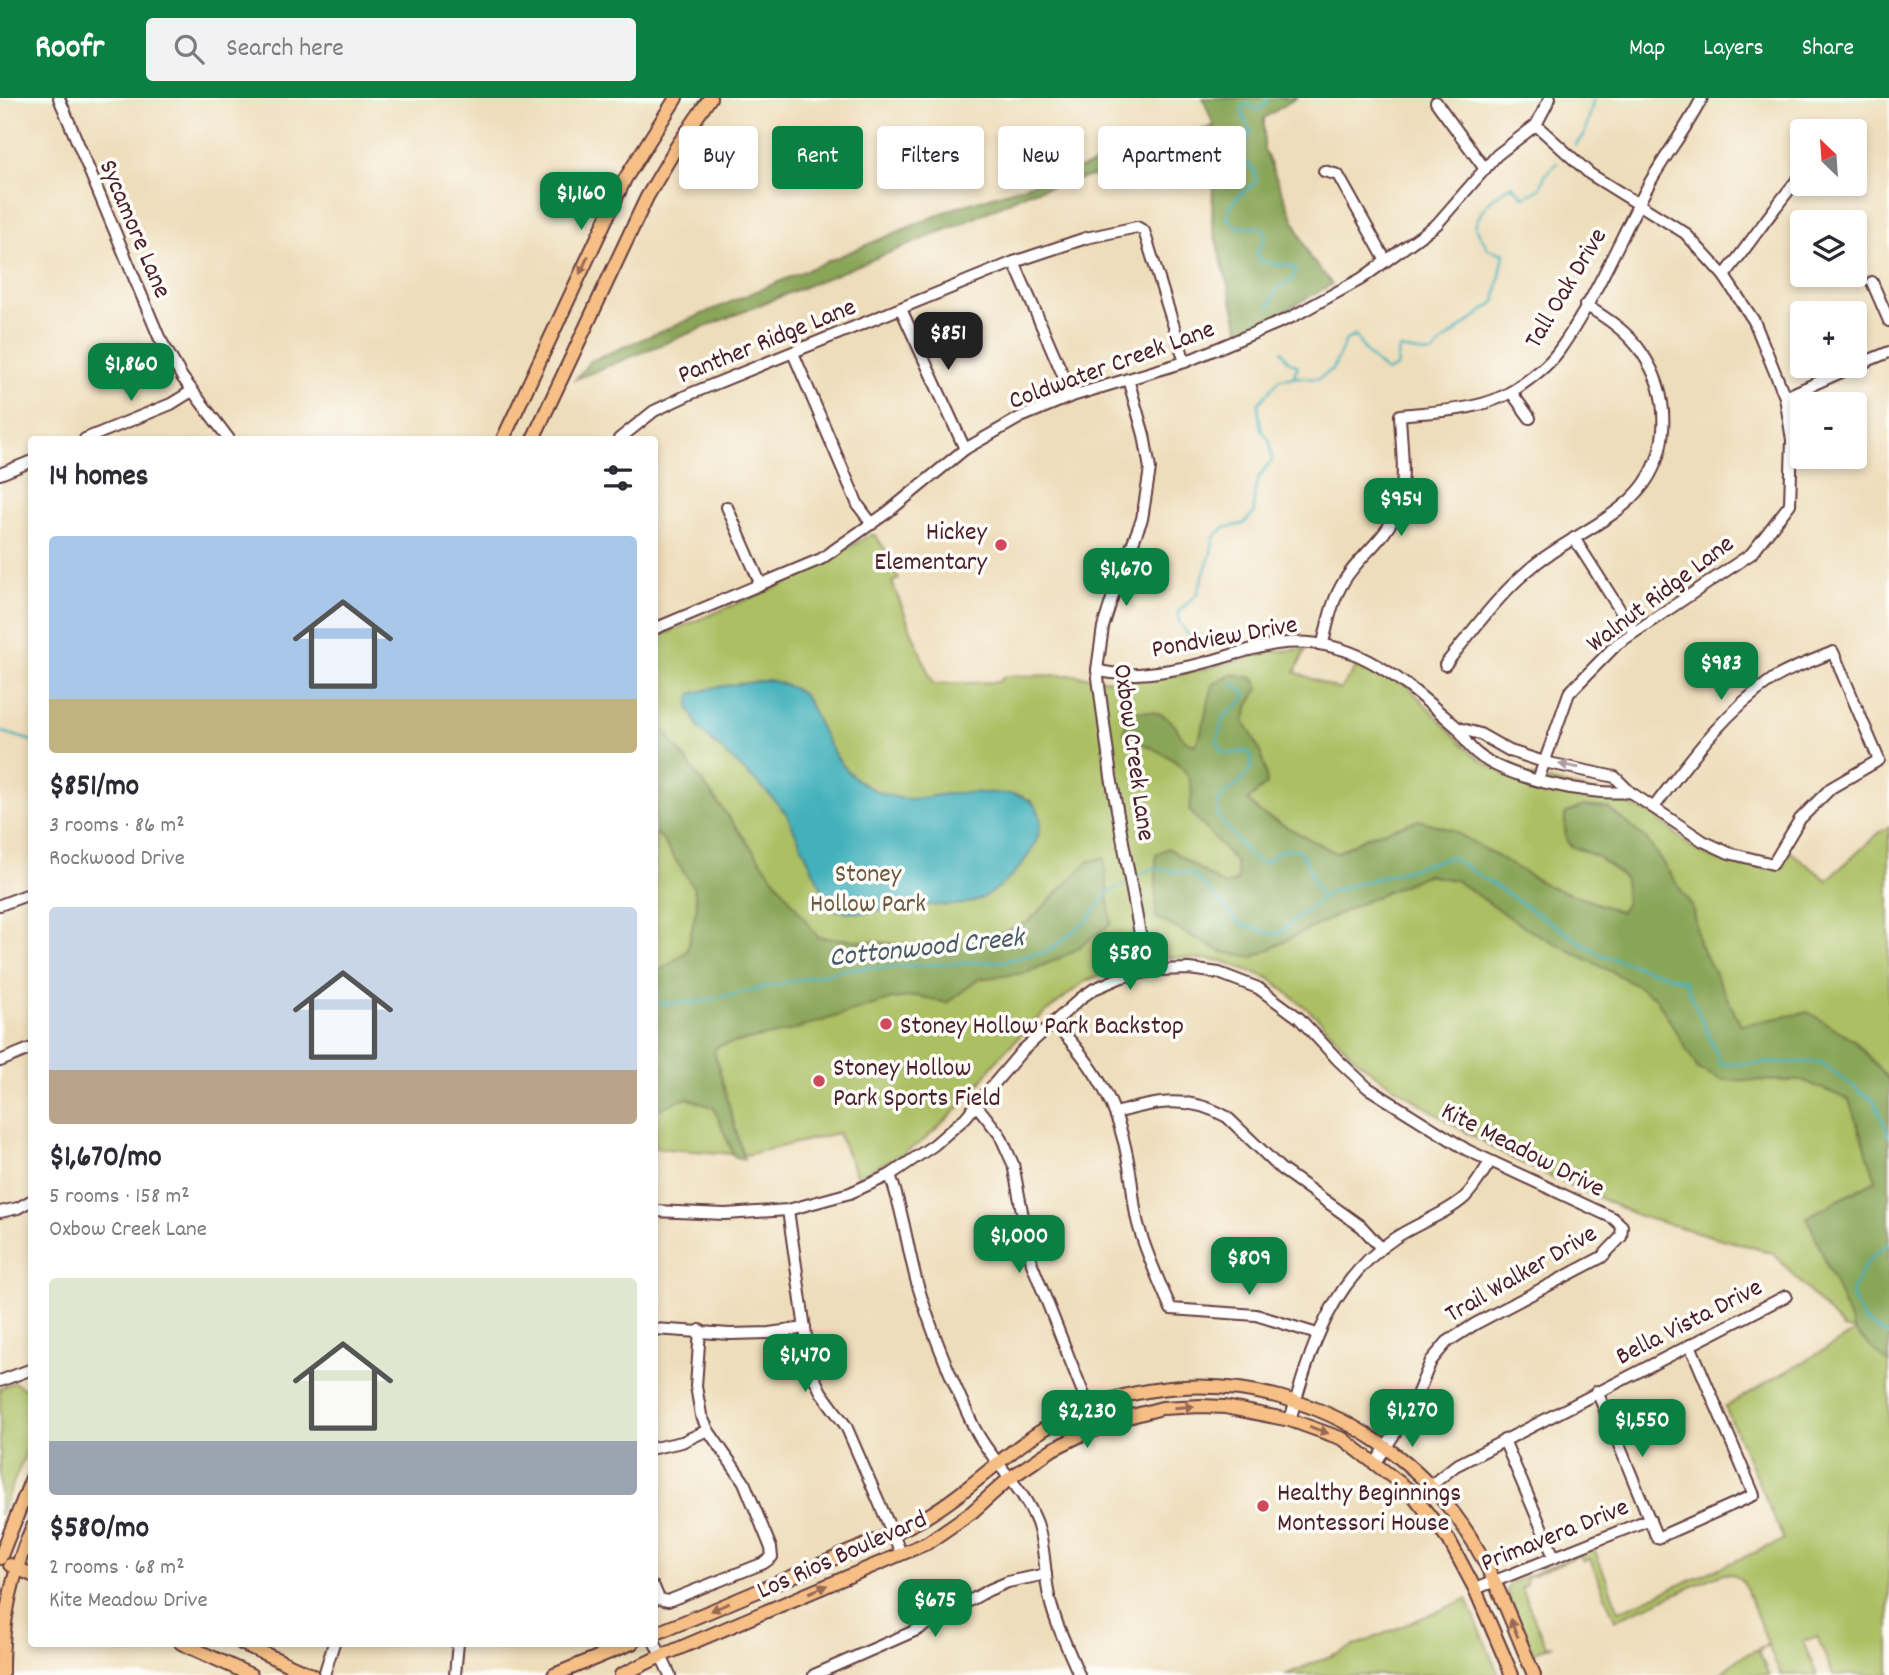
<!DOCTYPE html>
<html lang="en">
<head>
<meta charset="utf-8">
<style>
  :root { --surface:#fff; --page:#f2f2f3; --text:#2b2b33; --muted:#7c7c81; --accent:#0b8043 }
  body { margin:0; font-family:Dekko,sans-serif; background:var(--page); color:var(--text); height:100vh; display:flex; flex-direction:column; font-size:26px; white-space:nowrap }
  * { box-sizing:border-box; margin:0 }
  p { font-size:23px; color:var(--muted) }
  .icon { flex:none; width:38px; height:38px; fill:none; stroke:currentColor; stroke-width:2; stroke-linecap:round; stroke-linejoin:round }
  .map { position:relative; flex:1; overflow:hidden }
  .sheet { position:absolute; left:28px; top:338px; width:630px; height:1211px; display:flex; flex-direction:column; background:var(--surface); border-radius:7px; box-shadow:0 4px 10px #0003 }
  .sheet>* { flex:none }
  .guide { position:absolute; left:679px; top:28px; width:665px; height:63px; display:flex; gap:14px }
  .needle { width:46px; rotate:335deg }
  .controls { position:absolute; left:1790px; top:21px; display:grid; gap:14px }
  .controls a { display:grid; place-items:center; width:77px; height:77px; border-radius:7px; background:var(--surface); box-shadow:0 4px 10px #0003; font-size:35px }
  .price { position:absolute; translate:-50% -60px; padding:0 16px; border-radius:14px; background:var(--accent); color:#fff; font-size:23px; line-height:46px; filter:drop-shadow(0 2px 4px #0008) }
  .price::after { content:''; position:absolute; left:50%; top:42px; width:21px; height:16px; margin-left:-10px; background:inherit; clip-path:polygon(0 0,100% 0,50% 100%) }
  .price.current { background:#222; color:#fff }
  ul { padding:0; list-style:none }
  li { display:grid; align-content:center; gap:14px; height:371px; padding:0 21px }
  li span { display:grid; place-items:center; height:217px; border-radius:7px; color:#555 }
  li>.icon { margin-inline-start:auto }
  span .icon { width:126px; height:126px; fill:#fffc; stroke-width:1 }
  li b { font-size:30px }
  h2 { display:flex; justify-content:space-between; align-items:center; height:84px; padding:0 21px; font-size:30px }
  .tag { padding:0 24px; border-radius:7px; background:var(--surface); box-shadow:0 4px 10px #0003; font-size:24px; line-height:63px }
  .tag.current { background:var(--accent); color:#fff }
  header { display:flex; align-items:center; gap:42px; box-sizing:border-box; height:98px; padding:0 35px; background:var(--accent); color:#fff }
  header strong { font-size:33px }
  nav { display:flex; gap:38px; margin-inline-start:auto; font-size:24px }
  .search { width:490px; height:63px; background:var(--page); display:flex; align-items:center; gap:18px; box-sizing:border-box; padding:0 24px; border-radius:7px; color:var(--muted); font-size:26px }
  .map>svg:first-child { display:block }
  .green { fill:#acbf63; stroke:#7b6f47; stroke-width:2 }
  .forest { fill:#89a659; stroke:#6a6242; stroke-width:2 }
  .water { fill:#42b1bb; stroke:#466873; stroke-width:2 }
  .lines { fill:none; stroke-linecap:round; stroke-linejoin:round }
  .stream { stroke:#42b1bb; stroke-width:2.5 }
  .minor-casing { stroke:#633c40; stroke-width:14 }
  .major-casing { stroke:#633c40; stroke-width:16 }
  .minor { stroke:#fff; stroke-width:10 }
  .major { stroke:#f5bf86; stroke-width:12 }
  .oneway { fill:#976754 }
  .oneway2 { fill:#ae9aa0 }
  .poi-dot { fill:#d1495b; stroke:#fdfcf7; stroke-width:2.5 }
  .labels { text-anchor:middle; stroke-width:7; stroke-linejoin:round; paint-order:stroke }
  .street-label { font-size:26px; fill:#4a1f2b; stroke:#fdfcf7 }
  .poi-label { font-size:26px; fill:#4a1f2b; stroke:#fdfcf7; text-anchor:start }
  .park-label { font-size:26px; fill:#6c573f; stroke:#fdfcf7 }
  .water-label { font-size:28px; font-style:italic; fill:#475965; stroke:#fdfcf7 }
</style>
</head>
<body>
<header>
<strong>Roofr</strong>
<div class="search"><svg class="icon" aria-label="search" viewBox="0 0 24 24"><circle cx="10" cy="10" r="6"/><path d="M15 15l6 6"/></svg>Search here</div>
<nav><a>Map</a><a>Layers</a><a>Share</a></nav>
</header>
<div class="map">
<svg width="1889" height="1577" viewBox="0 0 1889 1577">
  <rect width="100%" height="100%" fill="#fdfcf7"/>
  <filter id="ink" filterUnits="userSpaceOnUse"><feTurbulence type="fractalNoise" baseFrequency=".0143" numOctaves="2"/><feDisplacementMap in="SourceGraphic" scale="14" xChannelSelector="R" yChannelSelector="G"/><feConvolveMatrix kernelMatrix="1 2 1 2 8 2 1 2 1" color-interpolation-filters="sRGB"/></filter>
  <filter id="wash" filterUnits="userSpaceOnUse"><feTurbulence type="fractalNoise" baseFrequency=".00686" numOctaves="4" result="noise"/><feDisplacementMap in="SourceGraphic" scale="28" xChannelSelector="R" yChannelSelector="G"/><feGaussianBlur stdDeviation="1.57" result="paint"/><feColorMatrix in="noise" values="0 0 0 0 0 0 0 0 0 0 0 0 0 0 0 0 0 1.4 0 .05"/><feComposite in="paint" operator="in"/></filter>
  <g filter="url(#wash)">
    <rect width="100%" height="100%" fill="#eeddba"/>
    <g class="green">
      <polygon points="870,437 875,437 889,457 899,481 892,484 933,586 999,584 1004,578 1072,577 1111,582 1155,580 1192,574 1268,554 1306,551 1295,574 1340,592 1361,562 1409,589 1467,651 1490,668 1609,698 1655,718 1689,747 1707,758 1728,765 1753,769 1771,769 1790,753 1827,782 1881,733 1889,729 1889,1240 1843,1230 1773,1155 1639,1118 1515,1062 1449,1024 1379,979 1356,961 1316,918 1269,880 1222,863 1168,859 1129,865 1084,884 1036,922 1001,957 967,1002 924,1042 901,1057 857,1079 838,1035 746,1057 655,1050 655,1007 719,972 655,904 655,540 791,483"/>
      <path d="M 1855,1234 L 1889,1266 L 1889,1577 L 1833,1577 L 1817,1538 L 1803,1544 L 1817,1577 L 1781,1577 L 1768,1547 L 1758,1552 L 1769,1577 L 1719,1577 L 1737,1561 L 1768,1546 L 1744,1485 C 1734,1475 1736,1476 1721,1476 L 1615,1522 L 1590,1461 L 1583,1463 L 1580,1457 L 1526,1480 L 1527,1487 L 1521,1490 L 1546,1548 L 1553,1547 L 1533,1555 L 1506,1493 L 1511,1485 L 1594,1450 L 1619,1513 L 1784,1442 L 1725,1309 Z"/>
      <polygon points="14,1284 31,1295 31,1342 0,1417 0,1290"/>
      <polygon points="1467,1501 1499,1577 1285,1577"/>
    </g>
    <g class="forest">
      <polygon points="1203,0 1296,0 1264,20 1264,51 1310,160 1332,186 1277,217 1241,233 1239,230 1212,126 1214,46 1027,95 968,123 576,281 590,263 952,111 1214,28"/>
      <path d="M 1233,576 L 1253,580 L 1259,590 L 1249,607 L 1244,623 C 1257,644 1265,661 1267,686 L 1248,702 L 1260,715 L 1336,755 L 1369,738 L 1419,722 L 1452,732 L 1548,788 L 1621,814 L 1626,806 L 1624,780 C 1616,773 1607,764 1597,759 C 1567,744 1564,755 1565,716 L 1583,708 L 1608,710 L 1647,742 L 1692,808 L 1699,845 L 1741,927 L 1808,914 L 1854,942 L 1889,982 L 1889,1266 L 1855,1234 L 1807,1119 L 1876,1082 L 1849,1002 L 1804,983 L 1722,982 L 1698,971 L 1656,900 L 1620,878 L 1527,831 L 1455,782 L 1426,777 L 1355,808 L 1254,859 L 1222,854 L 1156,820 L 1156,756 L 1168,750 L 1225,788 L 1238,782 L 1236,764 L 1189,712 C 1204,663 1156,655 1124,636 L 1127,615 C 1142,612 1159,611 1171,623 C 1181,634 1179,641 1195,647 L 1200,638 L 1213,586 Z"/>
      <polygon points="654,619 818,839 909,847 979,844 1028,824 1088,764 1104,759 1111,826 1071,855 1026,875 979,881 947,905 918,898 892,901 786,934 718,948 714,953 744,1062 734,1058 714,1010 687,1000 655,1012 655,988 660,982 655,960 655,872 662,871 687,853 697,808 694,790 659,737 655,737"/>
    </g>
    <path class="water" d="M 769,582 C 781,585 794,589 803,597 C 810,604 814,616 818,625 C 836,663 852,689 895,699 C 913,704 930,697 948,696 C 964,694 1001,694 1017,697 C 1025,699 1034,704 1038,712 C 1052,743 1004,792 978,802 C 956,811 932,805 909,808 C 882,811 858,820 831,810 L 786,715 L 763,690 L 700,632 L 689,609 L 691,596 L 716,589 Z"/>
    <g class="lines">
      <g class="stream">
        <path d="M 1266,0 L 1267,3 L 1262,10 L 1256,11 L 1246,6 L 1242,11 L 1244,21 L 1251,34 L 1240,58 L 1255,73 L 1256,84 C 1243,95 1227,103 1228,121 L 1237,129 L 1262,130 L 1266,137 L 1256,156 L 1261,164 L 1287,167 L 1296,171 L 1293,181 L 1276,192 L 1269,209"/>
        <polyline points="1575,47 1584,38 1594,0"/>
        <polyline points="1282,253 1287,262 1298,268 1293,279"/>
        <path d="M 1199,537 L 1187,536 L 1179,523 L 1178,514 L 1197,496 L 1211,455 L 1214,439 L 1224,430 L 1243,426 L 1254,415 C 1253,394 1255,378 1272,363 L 1270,343 L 1261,331 L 1258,306 L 1280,281 L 1298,279 L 1318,281 L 1333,271 L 1346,242 L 1355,238 L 1368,257 L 1387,274 L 1397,269 L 1399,251 L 1432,256 L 1445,242 L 1495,204 L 1504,156 L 1488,151 L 1475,128 C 1482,107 1494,98 1512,87 L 1524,99 L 1540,91 L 1545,77 L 1557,65"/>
        <polyline points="1232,585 1246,596 1241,605 1224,619 1217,643 1222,654 1231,656 1246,653 1250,656 1252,669 1238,687 1224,696 1217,707 1218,718 1250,759 1264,766 1281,752 1297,751 1305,761 1321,801"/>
        <polyline points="0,633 32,643"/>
        <polyline points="1132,781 1153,770 1193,776 1241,826 1277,837 1329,794 1451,759 1599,856 1685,883 1721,966 1820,964 1875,1004 1889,1038"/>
        <polyline points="654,905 695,905 847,871 1005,863 1049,853 1087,823 1109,794 1126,785"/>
        <polyline points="1889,1145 1866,1165 1851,1195 1864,1223 1889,1238"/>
      </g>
    </g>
  </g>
  <g filter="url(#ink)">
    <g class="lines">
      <g class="minor-casing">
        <g id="minor">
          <polyline points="59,0 159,239 182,279 229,341"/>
          <polyline points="1436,4 1485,71"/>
          <polyline points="1536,27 1590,76 1685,135 1724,178 1754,223 1785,299 1792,342 1790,406 1751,456 1617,546 1569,595 1538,682"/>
          <polyline points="1324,73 1338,77 1386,163"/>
          <polyline points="1014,164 1072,298"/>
          <path d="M 1724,178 C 1751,144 1774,109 1802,76"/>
          <polyline points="1872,184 1889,223"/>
          <polyline points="901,211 965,351"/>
          <polyline points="793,255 858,407 872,426"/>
          <polyline points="1855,268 1889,254"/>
          <polyline points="1128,281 1144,337 1150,371 1142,421 1116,488 1103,529 1097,572 1111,679 1147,874"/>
          <polyline points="1511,294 1530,320"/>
          <polyline points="1785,299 1855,268"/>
          <polyline points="85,341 171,306 192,293"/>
          <polyline points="619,341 654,313 690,296 1014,164 1086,140 1137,129 1144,133 1185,264"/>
          <polyline points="0,376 32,363"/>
          <polyline points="727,409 761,487"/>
          <polyline points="1574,440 1634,534"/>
          <polyline points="654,531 821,461 888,414 965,351 1021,319 1072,298 1185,264 1292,219 1361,181 1437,126 1497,57 1536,27 1550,0"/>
          <path d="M 1323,545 C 1328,524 1332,502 1344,483 C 1360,456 1388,441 1398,409 C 1407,381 1401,346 1400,317 C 1437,313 1482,313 1514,292 C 1529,282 1547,269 1558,254 C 1594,204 1620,140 1649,86 C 1666,56 1687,30 1702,0"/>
          <path d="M 1445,567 C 1474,531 1501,493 1538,464 C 1567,442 1604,426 1631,401 C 1671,363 1673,300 1642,255 C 1628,234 1607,220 1585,207"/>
          <path d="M 1097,572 C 1124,580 1155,575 1182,570 C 1214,564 1244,551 1276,546 C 1354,535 1403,583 1458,630"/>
          <path d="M 1630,694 C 1590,698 1497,680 1470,649 C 1465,643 1462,636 1458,630 L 1480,636 L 1510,653 L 1544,664 L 1615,679 L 1630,694 L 1703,743 L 1729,755 L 1773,766 L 1800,721 L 1831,690 L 1879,662 L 1833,554 C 1813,563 1790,570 1773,581 C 1723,615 1690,662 1654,709"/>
          <polyline points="0,807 32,795"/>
          <path d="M 1053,924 C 1096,968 1119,1008 1129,1068 C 1133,1088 1133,1107 1138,1126 C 1146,1156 1159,1183 1171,1211 L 1256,1217 L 1317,1236"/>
          <polyline points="0,963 32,950"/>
          <polyline points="977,1008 1000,1037 1013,1066 1032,1166 1097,1330"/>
          <path d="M 1116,1015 C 1157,1003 1188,997 1227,1019 L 1281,1071 L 1362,1129 L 1381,1150"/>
          <path d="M 890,1077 C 903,1112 907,1149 917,1185 C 931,1232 950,1278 971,1323 C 988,1361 1022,1386 1037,1425 C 1045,1448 1044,1469 1048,1493 C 1053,1522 1068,1550 1079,1577"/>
          <polyline points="788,1112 811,1273 821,1294 846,1328 901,1455"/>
          <polyline points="654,1113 725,1116 788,1112 850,1095 890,1077 934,1047 965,1020 1022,953 1081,900 1094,891 1122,879 1158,872 1189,871 1219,875 1258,890 1299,920 1339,963 1368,990 1467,1052 1613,1120 1622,1128 1621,1139 1602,1159 1475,1226 1447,1244 1431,1263 1412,1309 1375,1366"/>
          <polyline points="0,1114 18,1110 32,1102"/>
          <polyline points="654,1231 730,1236 769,1235 805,1230"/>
          <polyline points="0,1283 32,1271"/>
          <polyline points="1597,1293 1657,1440 1754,1397 1690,1247"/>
          <path d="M 1290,1322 C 1311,1250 1330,1184 1395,1140 C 1417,1125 1445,1117 1465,1099 C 1475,1089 1482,1076 1490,1064"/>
          <polyline points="1504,1342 1554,1459"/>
          <polyline points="654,1350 682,1344 708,1332"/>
          <polyline points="1429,1389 1455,1368 1786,1198"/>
          <polyline points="654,1489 659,1501 668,1503 764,1465 772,1459 771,1450 744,1384 708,1332 701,1317 696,1288 700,1232"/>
          <polyline points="1475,1491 1650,1421"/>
          <polyline points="654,1543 670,1577"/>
          <polyline points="324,1577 334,1545"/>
          <polyline points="455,1577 458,1545"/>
          <polyline points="814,1577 919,1531 989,1492 1008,1484 1046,1476"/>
        </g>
      </g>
      <g class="major-casing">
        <g id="major">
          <polyline points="503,341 625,81 676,0"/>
          <polyline points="533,341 647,99 677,48 710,0"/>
          <polyline points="0,1460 32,1380"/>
          <polyline points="10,1467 32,1477"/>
          <path d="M 654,1536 C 715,1512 775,1486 835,1460 C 864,1447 896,1436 924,1420 C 976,1390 1014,1343 1070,1317 C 1207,1254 1365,1299 1455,1417 C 1491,1464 1511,1523 1534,1577"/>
          <polyline points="181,1545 251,1577"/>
          <polyline points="241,1545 312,1577"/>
          <path d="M 2,1577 C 1,1526 12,1476 32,1430"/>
          <polyline points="554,1577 632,1545"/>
          <polyline points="621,1577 661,1558 927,1445 972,1414 1010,1380 1053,1351 1079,1338 1128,1319 1162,1310 1201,1308 1225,1309 1290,1322 1343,1341 1409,1392 1449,1442 1475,1491 1512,1577"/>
        </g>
      </g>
      <use href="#minor" class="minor"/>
      <use href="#major" class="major"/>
    </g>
    <defs><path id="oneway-solid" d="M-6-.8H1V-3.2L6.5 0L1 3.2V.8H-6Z" transform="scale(1.75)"/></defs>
    <g class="oneway">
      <use href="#oneway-solid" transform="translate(584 167) rotate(115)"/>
      <use href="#oneway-solid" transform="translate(1184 1309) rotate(-4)"/>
      <use href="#oneway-solid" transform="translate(1319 1332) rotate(20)"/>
      <use href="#oneway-solid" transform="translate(818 1491) rotate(-23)"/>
      <use href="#oneway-solid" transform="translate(720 1509) rotate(157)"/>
      <use href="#oneway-solid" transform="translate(1514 1530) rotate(-113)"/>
    </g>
    <use class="oneway2" href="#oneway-solid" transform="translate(1569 668) rotate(-170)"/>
  </g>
  <g class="poi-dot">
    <circle cx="1001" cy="447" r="7"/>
    <circle cx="886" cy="926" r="7"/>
    <circle cx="819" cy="983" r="7"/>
    <circle cx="1263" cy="1408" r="7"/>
  </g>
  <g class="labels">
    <g class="street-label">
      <text transform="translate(137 130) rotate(67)" y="9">Sycamore Lane</text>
      <text transform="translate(1564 189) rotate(-59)" y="9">Tall Oak Drive</text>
      <text transform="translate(766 241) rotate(-22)" y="9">Panther Ridge Lane</text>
      <text transform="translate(1111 265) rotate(-20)" y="9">Coldwater Creek Lane</text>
      <text transform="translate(1659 494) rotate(-37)" y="9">Walnut Ridge Lane</text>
      <text transform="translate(1224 537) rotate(-10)" y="9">Pondview Drive</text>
      <text transform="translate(1136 654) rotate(82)" y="9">Oxbow Creek Lane</text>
      <text transform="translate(1524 1050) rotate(27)" y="9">Kite Meadow Drive</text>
      <text transform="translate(1520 1174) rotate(-30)" y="9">Trail Walker Drive</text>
      <text transform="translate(1688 1222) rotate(-27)" y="9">Bella Vista Drive</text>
      <text transform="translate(1554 1435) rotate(-22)" y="9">Primavera Drive</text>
      <text transform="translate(841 1455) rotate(-24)" y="9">Los Rios Boulevard</text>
    </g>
    <g class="poi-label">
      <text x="987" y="441" text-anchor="end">Hickey<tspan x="987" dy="30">Elementary</tspan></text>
      <text x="900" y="935">Stoney Hollow Park Backstop</text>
      <text x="833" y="977">Stoney Hollow<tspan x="833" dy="30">Park Sports Field</tspan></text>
      <text x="1277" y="1402">Healthy Beginnings<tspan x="1277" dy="30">Montessori House</tspan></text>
    </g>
    <g class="park-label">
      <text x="868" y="783">Stoney<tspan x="868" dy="30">Hollow Park</tspan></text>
    </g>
    <g class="water-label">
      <text transform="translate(926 847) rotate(-6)" y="10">Cottonwood Creek</text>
    </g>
  </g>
</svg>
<div class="controls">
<a><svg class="needle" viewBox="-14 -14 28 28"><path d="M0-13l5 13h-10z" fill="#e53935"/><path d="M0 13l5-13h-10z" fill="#7c7c81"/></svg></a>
<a><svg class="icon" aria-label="layers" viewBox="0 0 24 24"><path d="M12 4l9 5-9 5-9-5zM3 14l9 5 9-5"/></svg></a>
<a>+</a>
<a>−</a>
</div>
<b class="price" style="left:581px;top:134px">$1,160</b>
<b class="price current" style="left:948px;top:274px">$851</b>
<b class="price" style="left:131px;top:305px">$1,860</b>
<b class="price" style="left:1401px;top:440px">$954</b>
<b class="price" style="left:1126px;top:510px">$1,670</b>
<b class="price" style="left:1721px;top:604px">$983</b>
<b class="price" style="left:1130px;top:894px">$580</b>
<b class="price" style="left:1019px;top:1177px">$1,000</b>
<b class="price" style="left:1249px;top:1199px">$809</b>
<b class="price" style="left:805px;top:1296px">$1,470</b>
<b class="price" style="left:1412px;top:1351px">$1,270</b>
<b class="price" style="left:1087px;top:1352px">$2,230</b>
<b class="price" style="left:1642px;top:1361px">$1,550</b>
<b class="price" style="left:935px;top:1541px">$675</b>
<div class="guide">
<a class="tag">Buy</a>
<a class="tag current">Rent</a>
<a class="tag">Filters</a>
<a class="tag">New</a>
<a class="tag">Apartment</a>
</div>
<section class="sheet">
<h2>14 homes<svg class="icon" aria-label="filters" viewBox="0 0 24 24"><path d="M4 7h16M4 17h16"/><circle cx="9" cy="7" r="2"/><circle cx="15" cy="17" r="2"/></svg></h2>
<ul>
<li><span style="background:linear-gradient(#a9c7e8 75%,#c2b280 0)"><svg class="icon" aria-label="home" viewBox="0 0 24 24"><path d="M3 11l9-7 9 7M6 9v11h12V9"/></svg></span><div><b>$851/mo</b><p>3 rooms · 86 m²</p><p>Rockwood Drive</p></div></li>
<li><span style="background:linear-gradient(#c9d6e8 75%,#b9a48a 0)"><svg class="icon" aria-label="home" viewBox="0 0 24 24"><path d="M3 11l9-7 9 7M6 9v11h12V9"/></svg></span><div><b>$1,670/mo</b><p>5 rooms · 158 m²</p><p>Oxbow Creek Lane</p></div></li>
<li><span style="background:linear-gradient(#dfe7d0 75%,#9aa5b1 0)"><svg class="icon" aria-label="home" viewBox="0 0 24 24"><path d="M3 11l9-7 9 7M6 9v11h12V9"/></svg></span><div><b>$580/mo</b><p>2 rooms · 68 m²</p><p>Kite Meadow Drive</p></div></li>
</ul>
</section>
</div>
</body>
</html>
